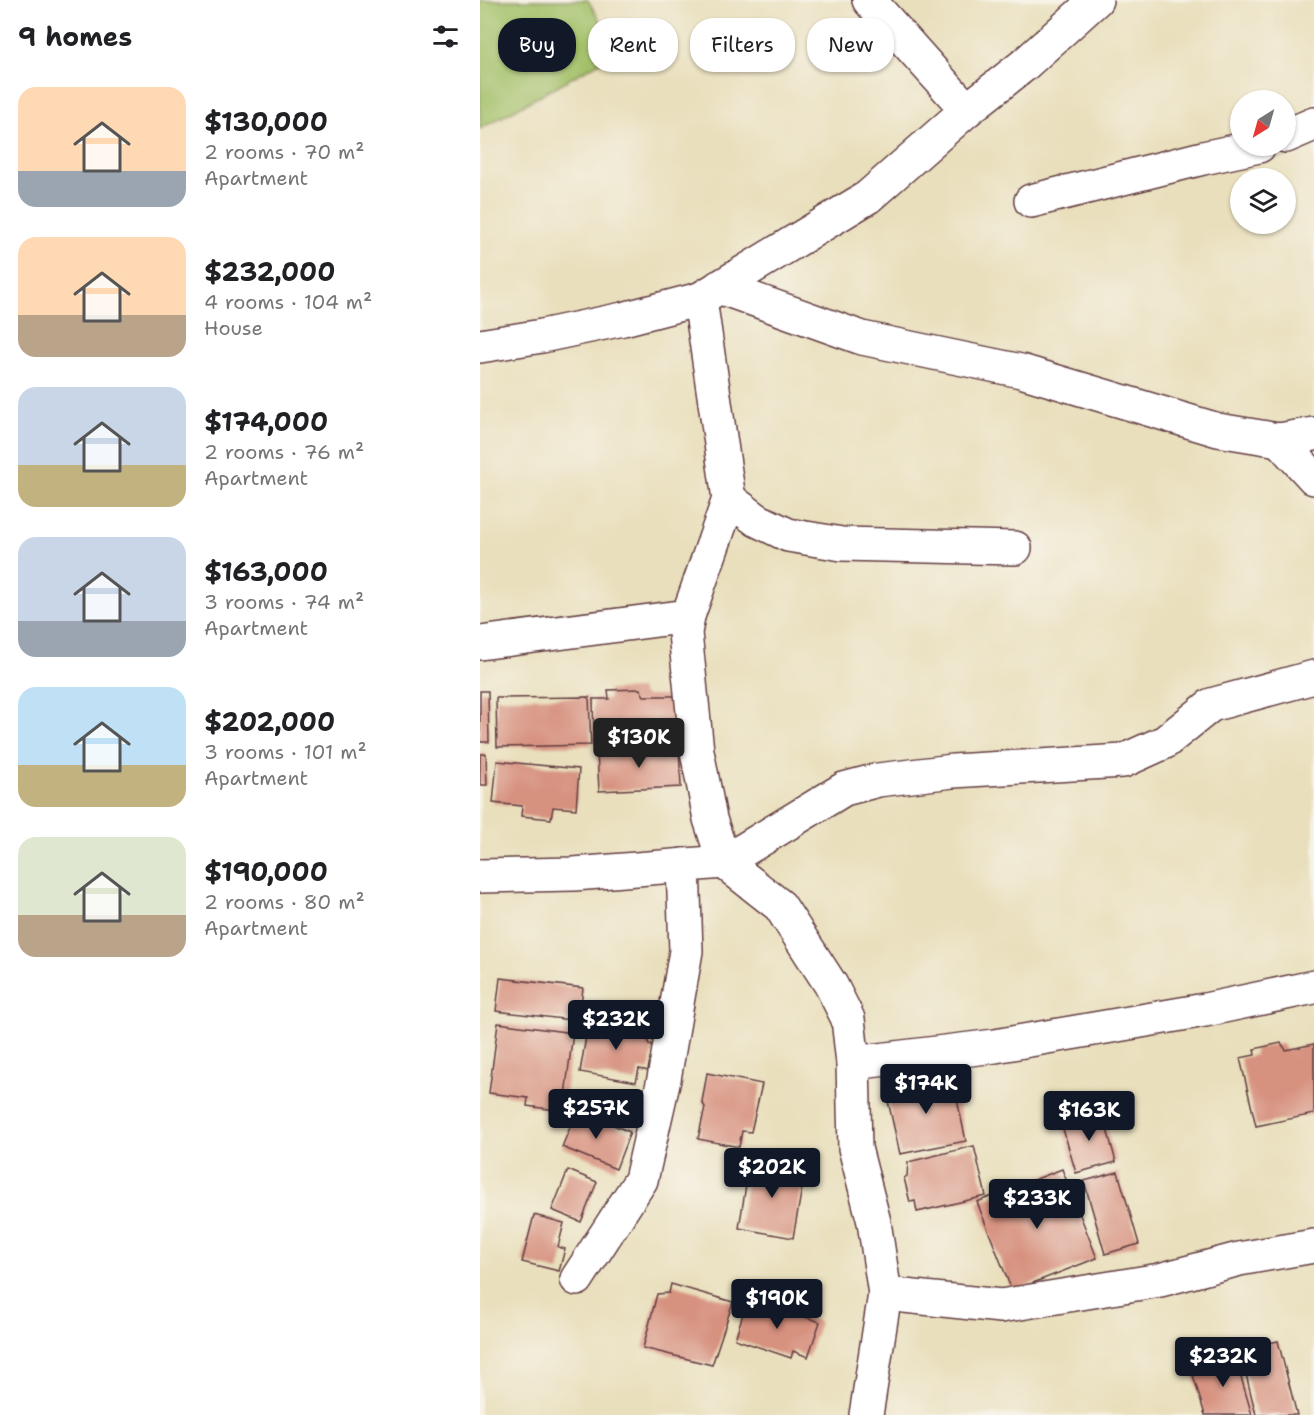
<!DOCTYPE html>
<html lang="en">
<head>
<meta charset="utf-8">
<style>
  :root { --surface:#fff; --page:#f6f6f6; --text:#202124; --muted:#757577; --accent:#111827 }
  body { margin:0; font-family:"Shantell Sans",sans-serif; background:var(--page); color:var(--text); height:100vh; display:flex; flex-direction:column; font-size:22px; white-space:nowrap }
  * { box-sizing:border-box; margin:0 }
  p { font-size:20px; color:var(--muted) }
  .icon { flex:none; width:33px; height:33px; fill:none; stroke:currentColor; stroke-width:2; stroke-linecap:round; stroke-linejoin:round }
  .map { position:relative; flex:1; overflow:hidden }
  .panel { display:flex; flex-direction:column; background:var(--surface); width:480px }
  .panel>* { flex:none }
  .hud { position:absolute; left:18px; top:18px; width:570px; height:54px; display:flex; gap:12px }
  .needle { width:39px; rotate:217deg }
  .controls { position:absolute; left:750px; top:90px; display:grid; gap:12px }
  .controls a { display:grid; place-items:center; width:66px; height:66px; border-radius:50%; background:var(--surface); box-shadow:0 2px 4px #0004; font-size:30px }
  .price { position:absolute; translate:-50% -51px; padding:0 14px; border-radius:6px; background:var(--accent); color:#fff; font-size:20px; line-height:39px; filter:drop-shadow(0 2px 3px #0008) }
  .price::after { content:''; position:absolute; left:50%; top:36px; width:18px; height:14px; margin-left:-9px; background:inherit; clip-path:polygon(0 0,100% 0,50% 100%) }
  .price.on { background:#222; color:#fff }
  ul { padding:0; list-style:none }
  li { display:flex; align-items:center; gap:18px; height:150px; padding:0 18px }
  li span { display:grid; place-items:center; flex:none; width:168px; height:120px; border-radius:18px; color:#555 }
  li>.icon { margin-inline-start:auto }
  span .icon { width:72px; height:72px; fill:#fffc; stroke-width:1 }
  li b { font-size:26px }
  h2 { display:flex; justify-content:space-between; align-items:center; height:72px; padding:0 18px; font-size:26px }
  .chip { padding:0 21px; border-radius:24px; background:var(--surface); box-shadow:0 2px 4px #0004; font-size:21px; line-height:54px }
  .chip.on { background:var(--accent); color:#fff }
  main { display:flex; flex:1; min-height:0 }
  .map>svg:first-child { display:block }
  .park { fill:#a1bf66; stroke:#766f48; stroke-width:1.5 }
  .building { fill:#d7917f }
  .lines { fill:none; stroke-linecap:round; stroke-linejoin:round }
  .minor-casing { stroke:#623c41; stroke-width:36 }
  .minor { stroke:#fff; stroke-width:33 }
</style>
</head>
<body>
<main>
<section class="panel">
<h2>9 homes<svg class="icon" aria-label="filters" viewBox="0 0 24 24"><path d="M4 7h16M4 17h16"/><circle cx="9" cy="7" r="2"/><circle cx="15" cy="17" r="2"/></svg></h2>
<ul>
<li><span style="background:linear-gradient(#ffd9b3 70%,#9aa5b1 0)"><svg class="icon" aria-label="home" viewBox="0 0 24 24"><path d="M3 11l9-7 9 7M6 9v11h12V9"/></svg></span><div><b>$130,000</b><p>2 rooms · 70 m²</p><p>Apartment</p></div></li>
<li><span style="background:linear-gradient(#ffd9b3 65%,#b9a48a 0)"><svg class="icon" aria-label="home" viewBox="0 0 24 24"><path d="M3 11l9-7 9 7M6 9v11h12V9"/></svg></span><div><b>$232,000</b><p>4 rooms · 104 m²</p><p>House</p></div></li>
<li><span style="background:linear-gradient(#c9d6e8 65%,#c2b280 0)"><svg class="icon" aria-label="home" viewBox="0 0 24 24"><path d="M3 11l9-7 9 7M6 9v11h12V9"/></svg></span><div><b>$174,000</b><p>2 rooms · 76 m²</p><p>Apartment</p></div></li>
<li><span style="background:linear-gradient(#c9d6e8 70%,#9aa5b1 0)"><svg class="icon" aria-label="home" viewBox="0 0 24 24"><path d="M3 11l9-7 9 7M6 9v11h12V9"/></svg></span><div><b>$163,000</b><p>3 rooms · 74 m²</p><p>Apartment</p></div></li>
<li><span style="background:linear-gradient(#bfe0f5 65%,#c2b280 0)"><svg class="icon" aria-label="home" viewBox="0 0 24 24"><path d="M3 11l9-7 9 7M6 9v11h12V9"/></svg></span><div><b>$202,000</b><p>3 rooms · 101 m²</p><p>Apartment</p></div></li>
<li><span style="background:linear-gradient(#dfe7d0 65%,#b9a48a 0)"><svg class="icon" aria-label="home" viewBox="0 0 24 24"><path d="M3 11l9-7 9 7M6 9v11h12V9"/></svg></span><div><b>$190,000</b><p>2 rooms · 80 m²</p><p>Apartment</p></div></li>
</ul>
</section>
<div class="map">
<svg width="834" height="1415" viewBox="0 0 834 1415">
  <rect width="100%" height="100%" fill="#f7f3e8"/>
  <filter id="ink" filterUnits="userSpaceOnUse"><feTurbulence type="fractalNoise" baseFrequency=".0167" numOctaves="2"/><feDisplacementMap in="SourceGraphic" scale="12" xChannelSelector="R" yChannelSelector="G"/><feConvolveMatrix kernelMatrix="1 2 1 2 8 2 1 2 1" color-interpolation-filters="sRGB"/></filter>
  <filter id="wash" filterUnits="userSpaceOnUse"><feTurbulence type="fractalNoise" baseFrequency=".008" numOctaves="4" result="noise"/><feDisplacementMap in="SourceGraphic" scale="24" xChannelSelector="R" yChannelSelector="G"/><feGaussianBlur stdDeviation="1.35" result="paint"/><feColorMatrix in="noise" values="0 0 0 0 0 0 0 0 0 0 0 0 0 0 0 0 0 1.4 0 .05"/><feComposite in="paint" operator="in"/></filter>
  <g filter="url(#wash)">
    <rect width="100%" height="100%" fill="#e9dfbc"/>
    <polygon class="park" points="0,0 108,0 138,52 0,129"/>
    <g id="blocks">
      <g class="building">
        <polygon points="160,689 164,696 198,696 199,744 114,746 113,699 129,699 128,690"/>
        <polygon points="0,691 8,691 9,742 0,742"/>
        <polygon points="109,697 111,745 17,747 16,698"/>
        <polygon points="199,748 201,787 119,791 117,751"/>
        <polygon points="0,754 6,754 7,785 0,785"/>
        <polygon points="17,761 99,769 96,809 73,807 71,819 41,816 42,806 13,803"/>
        <polygon points="20,978 103,988 99,1021 16,1011"/>
        <polygon points="109,1019 165,1029 169,1045 174,1044 169,1071 159,1069 156,1082 100,1072"/>
        <polygon points="18,1023 93,1033 83,1111 47,1106 48,1098 9,1093"/>
        <polygon points="801,1043 806,1050 834,1044 834,1114 776,1126 760,1058 775,1055 774,1049"/>
        <polygon points="227,1073 282,1084 271,1132 262,1131 259,1147 218,1139 225,1107 222,1102"/>
        <polygon points="472,1076 486,1141 420,1154 406,1092 411,1089"/>
        <polygon points="97,1110 150,1132 136,1169 82,1147"/>
        <polygon points="622,1111 636,1162 596,1173 581,1122"/>
        <polygon points="494,1146 506,1196 437,1212 435,1201 430,1202 424,1178 427,1176 428,1162"/>
        <polygon points="270,1161 325,1171 313,1238 259,1228"/>
        <polygon points="582,1169 617,1258 532,1291 497,1202"/>
        <polygon points="88,1170 117,1182 101,1222 72,1210"/>
        <polygon points="638,1172 659,1244 625,1254 604,1181"/>
        <polygon points="54,1215 84,1223 78,1247 85,1249 79,1271 42,1262"/>
        <polygon points="191,1284 253,1302 232,1365 163,1348 177,1294 189,1293"/>
        <polygon points="268,1298 340,1322 328,1357 313,1351 311,1358 255,1339"/>
        <polygon points="798,1341 817,1415 776,1415 760,1350"/>
        <polygon points="754,1353 772,1415 725,1415 713,1375 730,1371 727,1360"/>
      </g>
    </g>
  </g>
  <g filter="url(#ink)">
    <use href="#blocks" fill-opacity="0" stroke="#623c41" stroke-width="1.5"/>
    <g class="lines">
      <g class="minor-casing">
        <g id="minor">
          <polyline points="389,0 487,110"/>
          <polyline points="806,136 834,124"/>
          <polyline points="551,201 723,158 779,146"/>
          <polyline points="239,287 382,338 541,371 738,430 799,440 834,434"/>
          <polyline points="220,299 249,499 208,616 205,633 217,751 230,819 244,862 300,906 351,985 368,1019 373,1063 375,1148 394,1222 405,1294 386,1415"/>
          <polyline points="0,346 62,336 143,319 220,299 388,197 487,110 544,65 616,0"/>
          <polyline points="799,440 834,478"/>
          <polyline points="249,499 277,520 308,535 362,544 535,548"/>
          <polyline points="0,643 208,616"/>
          <polyline points="0,876 94,874 244,862 364,789 398,780 473,771 643,761 685,742 731,705 834,677"/>
          <polyline points="373,1063 515,1046 725,1010 834,987"/>
          <polyline points="97,1279 161,1180 184,1079 206,951 203,865"/>
          <polyline points="405,1294 521,1306 680,1280 759,1259 834,1246"/>
        </g>
      </g>
      <use href="#minor" class="minor"/>
    </g>
  </g>
</svg>
<div class="controls">
<a><svg class="needle" viewBox="-14 -14 28 28"><path d="M0-13l5 13h-10z" fill="#e53935"/><path d="M0 13l5-13h-10z" fill="#757577"/></svg></a>
<a><svg class="icon" aria-label="layers" viewBox="0 0 24 24"><path d="M12 4l9 5-9 5-9-5zM3 14l9 5 9-5"/></svg></a>
</div>
<b class="price on" style="left:159px;top:769px">$130K</b>
<b class="price" style="left:136px;top:1051px">$232K</b>
<b class="price" style="left:446px;top:1115px">$174K</b>
<b class="price" style="left:116px;top:1140px">$257K</b>
<b class="price" style="left:609px;top:1142px">$163K</b>
<b class="price" style="left:292px;top:1199px">$202K</b>
<b class="price" style="left:557px;top:1230px">$233K</b>
<b class="price" style="left:297px;top:1330px">$190K</b>
<b class="price" style="left:743px;top:1388px">$232K</b>
<div class="hud">
<a class="chip on">Buy</a>
<a class="chip">Rent</a>
<a class="chip">Filters</a>
<a class="chip">New</a>
</div>
</div>
</main>
</body>
</html>
